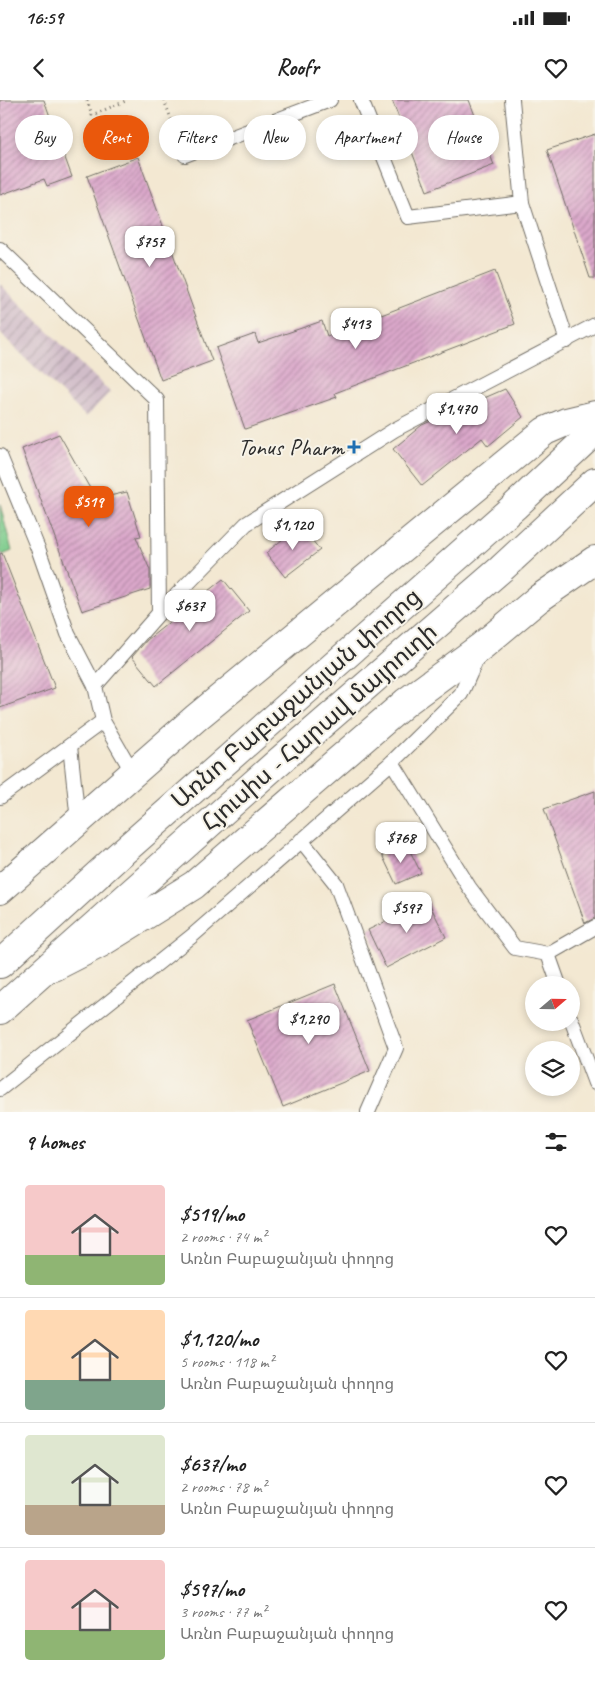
<!DOCTYPE html>
<html lang="en">
<head>
<meta charset="utf-8">
<style>
  :root { --surface:#fff; --page:#f2f2f2; --text:#222; --muted:#767676; --line:#e0e0e0; --accent:#ea580c }
  body { margin:0; font-family:Caveat,"Noto Sans Armenian",sans-serif; background:var(--page); color:var(--text); height:100vh; display:flex; flex-direction:column; font-size:19px; white-space:nowrap }
  * { box-sizing:border-box; margin:0 }
  p { font-size:16px; color:var(--muted) }
  .icon { flex:none; width:28px; height:28px; fill:none; stroke:currentColor; stroke-width:2; stroke-linecap:round; stroke-linejoin:round }
  .map { position:relative; height:1012px; overflow:hidden }
  .side { display:flex; flex-direction:column; background:var(--surface); flex:1 }
  .side>* { flex:none }
  .top-card { position:absolute; left:15px; top:15px; width:565px; height:45px; display:flex; gap:10px }
  .needle { width:32px; rotate:70deg }
  .tools { position:absolute; left:525px; top:876px; display:grid; gap:10px }
  .tools a { display:grid; place-items:center; width:55px; height:55px; border-radius:50%; background:var(--surface); box-shadow:0 2px 8px #0003; font-size:25px }
  .price { position:absolute; translate:-50% -42px; padding:0 11px; border-radius:10px; background:#fff; color:#222; font-size:16px; line-height:32px; filter:drop-shadow(0 1px 2px #0008) }
  .price::after { content:''; position:absolute; left:50%; top:30px; width:15px; height:11px; margin-left:-8px; background:inherit; clip-path:polygon(0 0,100% 0,50% 100%) }
  .price.on { background:var(--accent); color:#fff }
  ul { padding:0; list-style:none }
  li { display:flex; align-items:center; gap:15px; height:125px; padding:0 25px }
  li+li { border-top:1px solid var(--line) }
  li span { display:grid; place-items:center; flex:none; width:140px; height:100px; border-radius:5px; color:#555 }
  li>.icon { margin-inline-start:auto }
  span .icon { width:60px; height:60px; fill:#fffc; stroke-width:1 }
  li b { font-size:21px }
  h2 { display:flex; justify-content:space-between; align-items:center; height:60px; padding:0 25px; font-size:21px }
  .pill { padding:0 18px; border-radius:22px; background:var(--surface); box-shadow:0 2px 8px #0003; font-size:18px; line-height:45px }
  .pill.on { background:var(--accent); color:#fff }
  .status { display:flex; justify-content:space-between; align-items:center; height:35px; padding:0 25px; background:var(--surface); direction:ltr }
  .status svg { height:14px; fill:currentColor }
  header { display:flex; justify-content:space-between; align-items:center; height:65px; padding:0 25px; background:var(--surface); font-size:22px; font-weight:800 }
  .map>svg:first-child { display:block }
  .industrial { fill:url(#industrial-furrows) }
  .park { fill:url(#park-crowns); stroke:#547b5b }
  .building { fill:url(#building-hatch) }
  .lines { fill:none; stroke-linecap:round; stroke-linejoin:round }
  .service-casing { stroke:#716d65; stroke-width:16 }
  .primary-casing { stroke:#716d65; stroke-width:30 }
  .trunk-casing { stroke:#716d65; stroke-width:30 }
  .path { stroke:#716d65; stroke-width:3; stroke-dasharray:1 4; stroke-linecap:butt }
  .service { stroke:#fff; stroke-width:14 }
  .primary { stroke:#fff; stroke-width:28 }
  .trunk { stroke:#fff; stroke-width:28 }
  .poi-dot { fill:#1f6fb2; stroke:#f7f3e8; stroke-width:2 }
  .labels { text-anchor:middle; stroke-width:4; stroke-linejoin:round; paint-order:stroke }
  .poi-label { font-size:24px; fill:#2b2b2b; stroke:#f7f3e8; text-anchor:end }
  .street-label { font-size:24px; fill:#2b2b2b; stroke:#f7f3e8 }
</style>
</head>
<body>
<div class="status"><b>16:59</b><svg viewBox="0 0 49 12"><path d="M0 12V9h3v3zM5 12V6h3v6zM10 12V3h3v9zM15 12V0h3v12zM26 1h20v11H26zM47 4h2v5h-2z"/></svg></div>
<header><svg class="icon" aria-label="back" viewBox="0 0 24 24"><path d="M15 5l-7 7 7 7"/></svg>Roofr<svg class="icon" aria-label="heart" viewBox="0 0 24 24"><path d="M12 20l-8-8c-3-5 5-10 8-4 3-6 11-1 8 4z"/></svg></header>
<div class="map">
<svg width="595" height="1012" viewBox="0 0 595 1012">
  <defs>
    <pattern id="industrial-furrows" width="10" height="10" patternUnits="userSpaceOnUse" patternTransform="scale(1.25)"><rect width="10" height="10" fill="#d1bdc9"/><path d="M-1 1l2-2M0 10L10 0M9 11l2-2" fill="none" stroke="#aa9aa3"/></pattern>
    <pattern id="park-crowns" width="20" height="18" patternUnits="userSpaceOnUse" patternTransform="scale(1.25)"><rect width="20" height="18" fill="#7ccb8b"/><path d="M2 6a3 3 0 1 1 6 0M12 15a3 3 0 1 1 6 0" fill="none" stroke="#6bae78"/></pattern>
    <pattern id="building-hatch" width="6" height="6" patternUnits="userSpaceOnUse" patternTransform="scale(1.25)"><rect width="6" height="6" fill="#dba8cb"/><path d="M-1 1l2-2M0 6l6-6M5 7l2-2" fill="none" stroke="#b289a5"/></pattern>
  </defs>
  <rect width="100%" height="100%" fill="#f7f3e8"/>
  <filter id="ink" filterUnits="userSpaceOnUse"><feTurbulence type="fractalNoise" baseFrequency=".02" numOctaves="2"/><feDisplacementMap in="SourceGraphic" scale="10" xChannelSelector="R" yChannelSelector="G"/><feConvolveMatrix kernelMatrix="1 2 1 2 8 2 1 2 1" color-interpolation-filters="sRGB"/></filter>
  <filter id="wash" filterUnits="userSpaceOnUse"><feTurbulence type="fractalNoise" baseFrequency=".0096" numOctaves="4" result="noise"/><feDisplacementMap in="SourceGraphic" scale="20" xChannelSelector="R" yChannelSelector="G"/><feGaussianBlur stdDeviation="1.12" result="paint"/><feColorMatrix in="noise" values="0 0 0 0 0 0 0 0 0 0 0 0 0 0 0 0 0 1.4 0 .05"/><feComposite in="paint" operator="in"/></filter>
  <g filter="url(#wash)">
    <rect width="100%" height="100%" fill="#f3e8d2"/>
    <polygon class="industrial" points="0,184 110,292 86,317 0,233"/>
    <polygon class="park" points="0,404 12,451 0,456"/>
    <g id="blocks">
      <g class="building">
        <polygon points="0,0 44,0 72,77 47,86 44,79 0,95"/>
        <polygon points="392,0 469,0 494,65 427,91"/>
        <polygon points="595,34 595,178 590,178 547,50"/>
        <polygon points="138,57 212,261 161,280 87,76"/>
        <polygon points="495,171 515,224 335,293 337,297 245,329 216,248 255,234 258,243 322,221 327,236"/>
        <polygon points="505,289 523,317 488,346 482,338 422,386 393,349 422,325"/>
        <polygon points="59,334 96,399 127,392 141,436 136,437 150,470 150,489 82,511 22,349"/>
        <polygon points="300,425 320,450 285,477 266,453"/>
        <polygon points="2,453 55,588 0,608 0,454"/>
        <polygon points="223,479 249,511 156,586 132,557 147,540"/>
        <polygon points="595,691 595,818 585,823 544,709"/>
        <polygon points="406,743 421,773 396,784 382,755"/>
        <polygon points="428,801 446,837 386,868 368,830"/>
        <polygon points="335,884 370,971 283,1007 247,920"/>
      </g>
    </g>
  </g>
  <g filter="url(#ink)">
    <use href="#blocks" fill-opacity="0" stroke="#716d65" stroke-width="1"/>
    <g class="lines">
      <g class="service-casing">
        <g id="service">
          <polyline points="361,0 408,117 522,103"/>
          <polyline points="512,0 522,103 567,241"/>
          <polyline points="185,55 330,0"/>
          <polyline points="0,149 157,300 159,513"/>
          <polyline points="0,356 39,451 68,534 95,586 103,621 133,673"/>
          <polyline points="95,586 159,513 246,424 394,330 595,225"/>
          <polyline points="70,646 78,721"/>
          <polyline points="392,662 469,787 515,848 548,854 559,885"/>
          <polyline points="0,697 103,621"/>
          <polyline points="301,740 336,784 396,948 368,1012"/>
          <polyline points="548,854 595,827"/>
          <polyline points="571,919 595,983"/>
          <polyline points="0,989 192,836 392,662 461,594 478,556"/>
        </g>
      </g>
      <g class="primary-casing">
        <g id="primary">
          <polyline points="0,790 197,617 545,331 566,322 595,315"/>
          <polyline points="54,867 99,844 194,785 406,602 482,546 538,499 595,460"/>
        </g>
      </g>
      <g class="trunk-casing">
        <g id="trunk">
          <polyline points="0,864 117,757 515,406 595,331"/>
          <polyline points="0,910 276,664 501,469 595,382"/>
        </g>
      </g>
      <g class="path">
        <polyline points="87,0 92,15 128,0"/>
        <polyline points="164,0 176,32"/>
      </g>
      <use href="#service" class="service"/>
      <use href="#primary" class="primary"/>
      <use href="#trunk" class="trunk"/>
    </g>
  </g>
  <path class="poi-dot" d="M351.5 339.5h5v5h5v5h-5v5h-5v-5h-5v-5h5z"/>
  <g class="labels">
    <g class="poi-label">
      <text x="344" y="355">Tonus Pharm</text>
    </g>
    <g class="street-label">
      <text transform="translate(296 598) rotate(-41)" y="8">Առնո Բաբաջանյան փողոց</text>
      <text transform="translate(319 627) rotate(-41)" y="8">Հյուսիս - Հարավ մայրուղի</text>
    </g>
  </g>
</svg>
<div class="tools">
<a><svg class="needle" viewBox="-14 -14 28 28"><path d="M0-13l5 13h-10z" fill="#e53935"/><path d="M0 13l5-13h-10z" fill="#767676"/></svg></a>
<a><svg class="icon" aria-label="layers" viewBox="0 0 24 24"><path d="M12 4l9 5-9 5-9-5zM3 14l9 5 9-5"/></svg></a>
</div>
<b class="price" style="left:150px;top:168px">$757</b>
<b class="price" style="left:356px;top:250px">$413</b>
<b class="price" style="left:457px;top:335px">$1,470</b>
<b class="price on" style="left:89px;top:428px">$519</b>
<b class="price" style="left:293px;top:451px">$1,120</b>
<b class="price" style="left:190px;top:532px">$637</b>
<b class="price" style="left:401px;top:764px">$768</b>
<b class="price" style="left:407px;top:834px">$597</b>
<b class="price" style="left:309px;top:945px">$1,290</b>
<div class="top-card">
<a class="pill">Buy</a>
<a class="pill on">Rent</a>
<a class="pill">Filters</a>
<a class="pill">New</a>
<a class="pill">Apartment</a>
<a class="pill">House</a>
</div>
</div>
<section class="side">
<h2>9 homes<svg class="icon" aria-label="filters" viewBox="0 0 24 24"><path d="M4 7h16M4 17h16"/><circle cx="9" cy="7" r="2"/><circle cx="15" cy="17" r="2"/></svg></h2>
<ul>
<li><span style="background:linear-gradient(#f6c9c9 70%,#8fb573 0)"><svg class="icon" aria-label="home" viewBox="0 0 24 24"><path d="M3 11l9-7 9 7M6 9v11h12V9"/></svg></span><div><b>$519/mo</b><p>2 rooms · 74 m²</p><p>Առնո Բաբաջանյան փողոց</p></div><svg class="icon" aria-label="heart" viewBox="0 0 24 24"><path d="M12 20l-8-8c-3-5 5-10 8-4 3-6 11-1 8 4z"/></svg></li>
<li><span style="background:linear-gradient(#ffd9b3 70%,#7fa58c 0)"><svg class="icon" aria-label="home" viewBox="0 0 24 24"><path d="M3 11l9-7 9 7M6 9v11h12V9"/></svg></span><div><b>$1,120/mo</b><p>5 rooms · 118 m²</p><p>Առնո Բաբաջանյան փողոց</p></div><svg class="icon" aria-label="heart" viewBox="0 0 24 24"><path d="M12 20l-8-8c-3-5 5-10 8-4 3-6 11-1 8 4z"/></svg></li>
<li><span style="background:linear-gradient(#dfe7d0 70%,#b9a48a 0)"><svg class="icon" aria-label="home" viewBox="0 0 24 24"><path d="M3 11l9-7 9 7M6 9v11h12V9"/></svg></span><div><b>$637/mo</b><p>2 rooms · 78 m²</p><p>Առնո Բաբաջանյան փողոց</p></div><svg class="icon" aria-label="heart" viewBox="0 0 24 24"><path d="M12 20l-8-8c-3-5 5-10 8-4 3-6 11-1 8 4z"/></svg></li>
<li><span style="background:linear-gradient(#f6c9c9 70%,#8fb573 0)"><svg class="icon" aria-label="home" viewBox="0 0 24 24"><path d="M3 11l9-7 9 7M6 9v11h12V9"/></svg></span><div><b>$597/mo</b><p>3 rooms · 77 m²</p><p>Առնո Բաբաջանյան փողոց</p></div><svg class="icon" aria-label="heart" viewBox="0 0 24 24"><path d="M12 20l-8-8c-3-5 5-10 8-4 3-6 11-1 8 4z"/></svg></li>
</ul>
</section>
</body>
</html>
